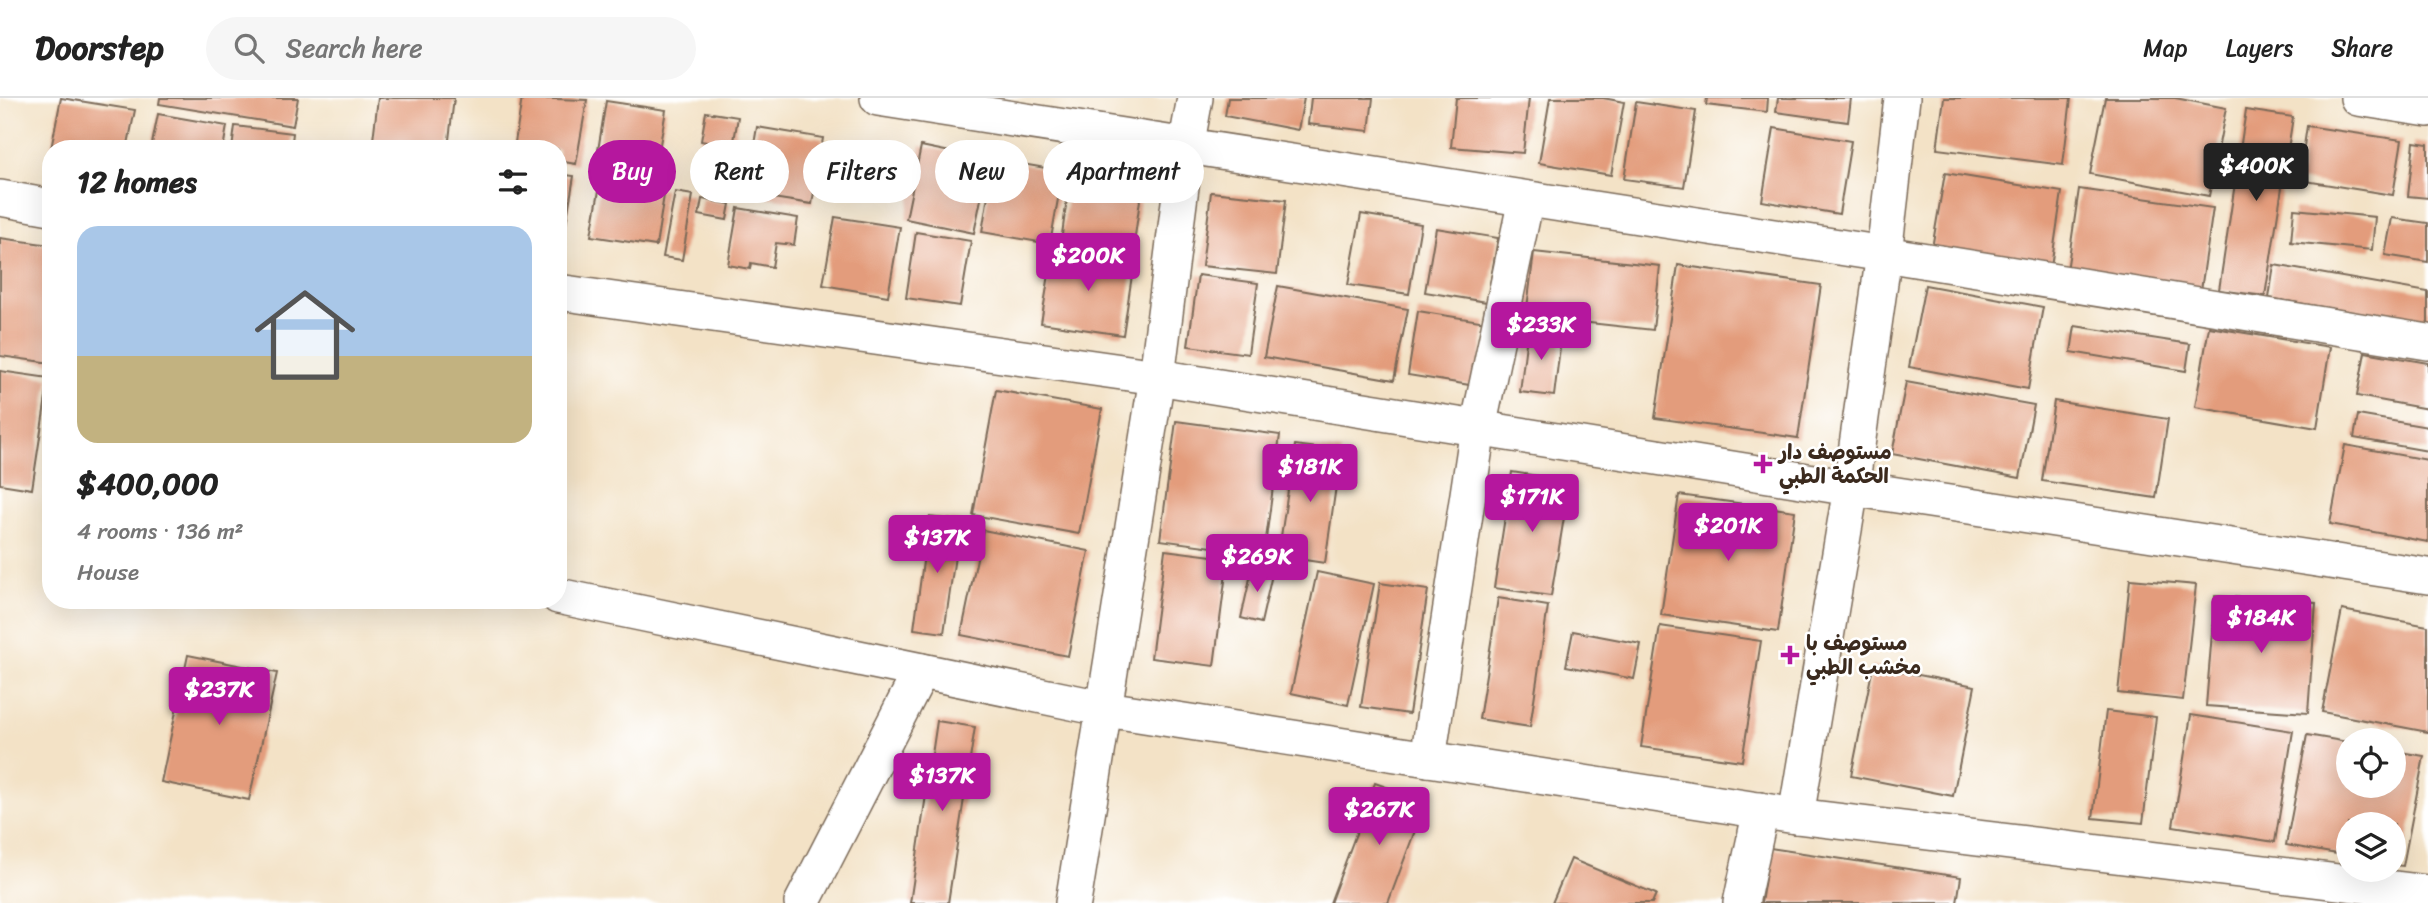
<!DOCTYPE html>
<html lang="en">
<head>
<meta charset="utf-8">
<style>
  :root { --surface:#fff; --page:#f6f6f6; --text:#222; --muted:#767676; --line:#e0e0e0; --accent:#b5179e }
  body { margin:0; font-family:Sriracha,"Playpen Sans Arabic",sans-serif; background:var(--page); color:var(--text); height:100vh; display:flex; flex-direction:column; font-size:26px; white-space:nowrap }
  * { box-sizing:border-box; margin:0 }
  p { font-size:23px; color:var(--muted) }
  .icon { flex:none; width:38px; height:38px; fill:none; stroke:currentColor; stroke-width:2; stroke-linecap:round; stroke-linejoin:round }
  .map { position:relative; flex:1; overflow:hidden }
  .side { position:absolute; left:42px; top:42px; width:525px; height:469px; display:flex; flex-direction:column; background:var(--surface); border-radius:28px; box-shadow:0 7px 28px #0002 }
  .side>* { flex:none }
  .banner { position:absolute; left:588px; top:42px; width:665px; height:63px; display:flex; gap:14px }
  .tools { position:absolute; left:2336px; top:630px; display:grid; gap:14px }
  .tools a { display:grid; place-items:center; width:70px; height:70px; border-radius:50%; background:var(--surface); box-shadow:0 7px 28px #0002; font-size:35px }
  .price { position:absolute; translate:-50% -60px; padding:0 16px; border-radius:7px; background:var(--accent); color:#fff; font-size:23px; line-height:46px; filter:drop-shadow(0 2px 4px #0008) }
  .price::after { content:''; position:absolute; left:50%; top:42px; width:21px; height:16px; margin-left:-10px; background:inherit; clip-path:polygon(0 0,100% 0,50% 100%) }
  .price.on { background:#222; color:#fff }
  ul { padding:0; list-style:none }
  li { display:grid; align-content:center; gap:14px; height:371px; padding:0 35px }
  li+li { border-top:2px solid var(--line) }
  li span { display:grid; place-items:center; height:217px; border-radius:21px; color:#555 }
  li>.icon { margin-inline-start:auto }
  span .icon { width:126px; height:126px; fill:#fffc; stroke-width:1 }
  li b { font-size:30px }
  h2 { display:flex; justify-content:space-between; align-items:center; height:84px; padding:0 35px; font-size:30px }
  .pill { padding:0 24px; border-radius:32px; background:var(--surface); box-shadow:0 7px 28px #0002; font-size:24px; line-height:63px }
  .pill.on { background:var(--accent); color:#fff }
  header { display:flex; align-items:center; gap:42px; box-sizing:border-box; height:98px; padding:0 35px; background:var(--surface); border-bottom:2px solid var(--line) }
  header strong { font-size:33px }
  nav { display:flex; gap:38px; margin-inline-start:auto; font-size:24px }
  .search { width:490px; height:63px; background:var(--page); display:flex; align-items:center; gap:18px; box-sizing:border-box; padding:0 24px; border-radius:38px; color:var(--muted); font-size:26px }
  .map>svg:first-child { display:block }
  .building { fill:#e39c7c }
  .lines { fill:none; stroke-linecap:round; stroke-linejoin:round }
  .minor-casing { stroke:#7b6a59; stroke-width:38 }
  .minor { stroke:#fff; stroke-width:35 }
  .poi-dot { fill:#b5179e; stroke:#fff; stroke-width:2.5 }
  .labels { text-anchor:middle; stroke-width:5; stroke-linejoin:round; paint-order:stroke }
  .poi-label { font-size:21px; font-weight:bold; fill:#3b2a1e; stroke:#fff; text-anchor:start }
</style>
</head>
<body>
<header>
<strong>Doorstep</strong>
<div class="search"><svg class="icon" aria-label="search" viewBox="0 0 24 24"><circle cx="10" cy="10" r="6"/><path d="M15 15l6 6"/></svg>Search here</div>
<nav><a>Map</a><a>Layers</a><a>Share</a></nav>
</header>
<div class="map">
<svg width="2428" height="805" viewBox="0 0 2428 805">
  <rect width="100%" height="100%" fill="#fff"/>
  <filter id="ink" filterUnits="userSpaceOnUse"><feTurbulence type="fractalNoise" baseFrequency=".0143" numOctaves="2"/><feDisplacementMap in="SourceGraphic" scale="14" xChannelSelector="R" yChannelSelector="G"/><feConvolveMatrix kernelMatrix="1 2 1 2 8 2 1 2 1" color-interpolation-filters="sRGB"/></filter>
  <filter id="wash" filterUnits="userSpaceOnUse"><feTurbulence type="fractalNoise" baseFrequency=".00686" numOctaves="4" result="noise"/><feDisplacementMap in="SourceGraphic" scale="28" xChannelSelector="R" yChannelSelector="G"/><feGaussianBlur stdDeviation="1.57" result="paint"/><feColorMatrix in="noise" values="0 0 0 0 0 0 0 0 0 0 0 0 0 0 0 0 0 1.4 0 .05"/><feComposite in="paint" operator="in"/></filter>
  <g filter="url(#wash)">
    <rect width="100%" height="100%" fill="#f3e2c6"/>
    <g id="blocks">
      <g class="building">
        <polygon points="61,0 135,12 127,51 51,51"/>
        <polygon points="160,0 298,0 293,28 159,6"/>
        <polygon points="378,0 454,0 448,50 373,42"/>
        <polygon points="522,0 587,2 576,66 558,63 558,51 514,51"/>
        <polygon points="1228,0 1304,0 1298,32 1225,18"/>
        <polygon points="1311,0 1373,0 1369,33 1308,26"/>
        <polygon points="1456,0 1529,0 1523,55 1451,49"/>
        <polygon points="1550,0 1603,0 1624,4 1611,77 1539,65"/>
        <polygon points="1707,0 1768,0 1767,14 1706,7"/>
        <polygon points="1778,0 1851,0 1848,24 1776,14"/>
        <polygon points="1944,0 2071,0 2063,67 1937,51"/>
        <polygon points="2105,0 2175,0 2226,10 2209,98 2090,76"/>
        <polygon points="606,3 666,12 655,75 596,65"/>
        <polygon points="1636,4 1696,13 1684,89 1624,81"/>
        <polygon points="2246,12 2293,19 2265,198 2219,192"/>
        <polygon points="706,14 738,19 733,49 701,43"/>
        <polygon points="158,16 227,28 223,51 151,51"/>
        <polygon points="235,28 293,35 291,51 232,51"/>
        <polygon points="2307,28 2402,42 2393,97 2299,82"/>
        <polygon points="757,29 823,40 812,106 766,99 770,73 750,70"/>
        <polygon points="1774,30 1851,43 1839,116 1762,103"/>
        <polygon points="2414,44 2428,46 2428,100 2408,98"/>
        <polygon points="921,48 989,62 974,135 906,121"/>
        <polygon points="707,54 730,57 725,91 701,87"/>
        <polygon points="994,61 1063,73 1050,146 982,134"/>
        <polygon points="1071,71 1143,80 1133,153 1061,144"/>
        <polygon points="1945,75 2062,94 2051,169 1932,150"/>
        <polygon points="558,76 574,78 563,144 558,143"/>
        <polygon points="601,81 665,91 656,148 591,138"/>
        <polygon points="2079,91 2213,110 2200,199 2066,180"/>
        <polygon points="675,94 693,97 682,162 663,159"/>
        <polygon points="1211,94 1286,102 1277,176 1202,168"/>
        <polygon points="702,101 730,106 727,122 699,117"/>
        <polygon points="738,110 798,120 794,147 776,145 772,169 751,165 750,171 728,167"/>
        <polygon points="2294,111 2375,119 2372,152 2291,144"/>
        <polygon points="1361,116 1421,126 1409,196 1348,187"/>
        <polygon points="835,119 900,129 888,198 823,187"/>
        <polygon points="2392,120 2428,125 2428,164 2385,157"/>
        <polygon points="1436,130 1498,140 1487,204 1425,194"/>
        <polygon points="916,134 971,143 960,208 906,200"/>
        <polygon points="0,140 51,147 51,265 0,258"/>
        <polygon points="1053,152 1134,164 1123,237 1041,225"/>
        <polygon points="1534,154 1660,168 1653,232 1526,218"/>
        <polygon points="1678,167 1821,187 1798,340 1655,320"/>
        <polygon points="2274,167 2428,194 2428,227 2269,200"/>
        <polygon points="1198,177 1258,185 1248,256 1188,248"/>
        <polygon points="1925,187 2043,209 2028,291 1909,269"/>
        <polygon points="1278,188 1408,211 1394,282 1264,259"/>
        <polygon points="1418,213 1486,224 1476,288 1408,277"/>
        <polygon points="2075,228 2190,246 2186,273 2071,254"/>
        <polygon points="1528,229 1562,233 1554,298 1520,294"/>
        <polygon points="2209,229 2330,249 2317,330 2195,309"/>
        <polygon points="2365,254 2428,265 2428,311 2357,298"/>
        <polygon points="0,273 49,280 32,391 0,386"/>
        <polygon points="1906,284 2034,307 2020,380 1892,356"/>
        <polygon points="996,292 1102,311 1079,436 973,417"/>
        <polygon points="2054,303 2168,321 2156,400 2042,383"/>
        <polygon points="2358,317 2428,329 2428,353 2354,340"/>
        <polygon points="1176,323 1280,337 1264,456 1160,442"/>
        <polygon points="1295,347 1341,353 1325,465 1278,458"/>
        <polygon points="2345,347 2428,362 2428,444 2330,426"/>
        <polygon points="1512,374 1570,383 1551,498 1494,490"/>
        <polygon points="1679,397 1795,413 1778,534 1661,517"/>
        <polygon points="929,419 960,423 944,535 914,531"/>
        <polygon points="983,432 1089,453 1068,558 961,537"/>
        <polygon points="1165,452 1228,460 1214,568 1151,560"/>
        <polygon points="1253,467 1273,472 1261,525 1241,520"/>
        <polygon points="1317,474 1374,486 1348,607 1291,595"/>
        <polygon points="2130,481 2196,487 2183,602 2118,595"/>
        <polygon points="1380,485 1428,492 1409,616 1361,609"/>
        <polygon points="2215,498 2316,505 2308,615 2206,608"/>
        <polygon points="1498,500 1548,508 1530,629 1479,621"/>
        <polygon points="2342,512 2428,528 2428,634 2322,614"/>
        <polygon points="1660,528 1761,543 1742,663 1641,649"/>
        <polygon points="1573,533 1641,546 1634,581 1566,568"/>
        <polygon points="188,557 277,575 249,702 161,684"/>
        <polygon points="1873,568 1975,588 1953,698 1851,678"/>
        <polygon points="2106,613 2156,619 2143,725 2093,720"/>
        <polygon points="2191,617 2293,633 2275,744 2173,728"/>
        <polygon points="937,623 975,629 948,805 910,805"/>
        <polygon points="2307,637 2348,644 2348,688 2394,688 2394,653 2424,658 2403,768 2394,767 2394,726 2348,726 2348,758 2286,747"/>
        <polygon points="1375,685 1426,703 1388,805 1330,805"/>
        <polygon points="1770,750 1961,779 1957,805 1761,805"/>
        <polygon points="1571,761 1656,796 1652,805 1552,805"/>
      </g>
    </g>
  </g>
  <g filter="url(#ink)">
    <use href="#blocks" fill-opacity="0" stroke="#7b6a59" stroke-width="2"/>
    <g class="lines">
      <g class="minor-casing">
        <g id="minor">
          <polyline points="878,0 1884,156 2428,244"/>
          <polyline points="2358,0 2428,11"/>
          <polyline points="0,100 51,109"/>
          <polyline points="558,194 1157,279 1851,390 2428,478"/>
          <polyline points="558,498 1106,611 1796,718 2428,795"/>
          <polyline points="1428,661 1478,330 1526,101"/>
          <polyline points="1796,718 1851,390 1884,156 1902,0"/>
          <polyline points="802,805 921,573"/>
          <polyline points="1073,805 1157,279 1186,49 1195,0"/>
          <polyline points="1741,805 1761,712"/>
        </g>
      </g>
      <use href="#minor" class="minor"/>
    </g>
  </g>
  <g class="poi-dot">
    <path d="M1759.5 355.5h7v7h7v7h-7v7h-7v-7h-7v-7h7z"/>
    <path d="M1786.5 546.5h7v7h7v7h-7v7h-7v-7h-7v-7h7z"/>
  </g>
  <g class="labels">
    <g class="poi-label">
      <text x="1779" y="361">مستوصف دار<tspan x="1779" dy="24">الحكمة الطبي</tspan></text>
      <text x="1806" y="552">مستوصف با<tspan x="1806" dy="24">مخشب الطبي</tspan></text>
    </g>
  </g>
</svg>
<div class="tools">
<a><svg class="icon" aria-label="locate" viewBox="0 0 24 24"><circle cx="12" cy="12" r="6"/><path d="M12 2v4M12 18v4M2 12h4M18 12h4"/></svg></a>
<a><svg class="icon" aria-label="layers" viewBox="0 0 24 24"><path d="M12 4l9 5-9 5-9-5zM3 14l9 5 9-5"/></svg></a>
</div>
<b class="price on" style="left:2256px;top:105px">$400K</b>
<b class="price" style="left:1088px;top:195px">$200K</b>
<b class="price" style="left:1541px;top:264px">$233K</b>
<b class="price" style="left:1310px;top:406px">$181K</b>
<b class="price" style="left:1532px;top:436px">$171K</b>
<b class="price" style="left:1728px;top:465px">$201K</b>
<b class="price" style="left:937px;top:477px">$137K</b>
<b class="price" style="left:1257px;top:496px">$269K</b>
<b class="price" style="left:2261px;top:557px">$184K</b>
<b class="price" style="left:219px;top:629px">$237K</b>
<b class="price" style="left:942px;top:715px">$137K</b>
<b class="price" style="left:1379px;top:749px">$267K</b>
<div class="banner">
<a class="pill on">Buy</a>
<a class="pill">Rent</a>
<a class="pill">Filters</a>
<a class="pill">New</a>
<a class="pill">Apartment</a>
</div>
<section class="side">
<h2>12 homes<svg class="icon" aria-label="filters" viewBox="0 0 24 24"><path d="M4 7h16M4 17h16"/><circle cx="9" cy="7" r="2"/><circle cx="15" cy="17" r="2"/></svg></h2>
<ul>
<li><span style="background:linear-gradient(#a9c7e8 60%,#c2b280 0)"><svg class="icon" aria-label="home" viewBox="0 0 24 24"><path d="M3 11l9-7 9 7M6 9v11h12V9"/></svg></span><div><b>$400,000</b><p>4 rooms · 136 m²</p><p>House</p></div></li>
</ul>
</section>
</div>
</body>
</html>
